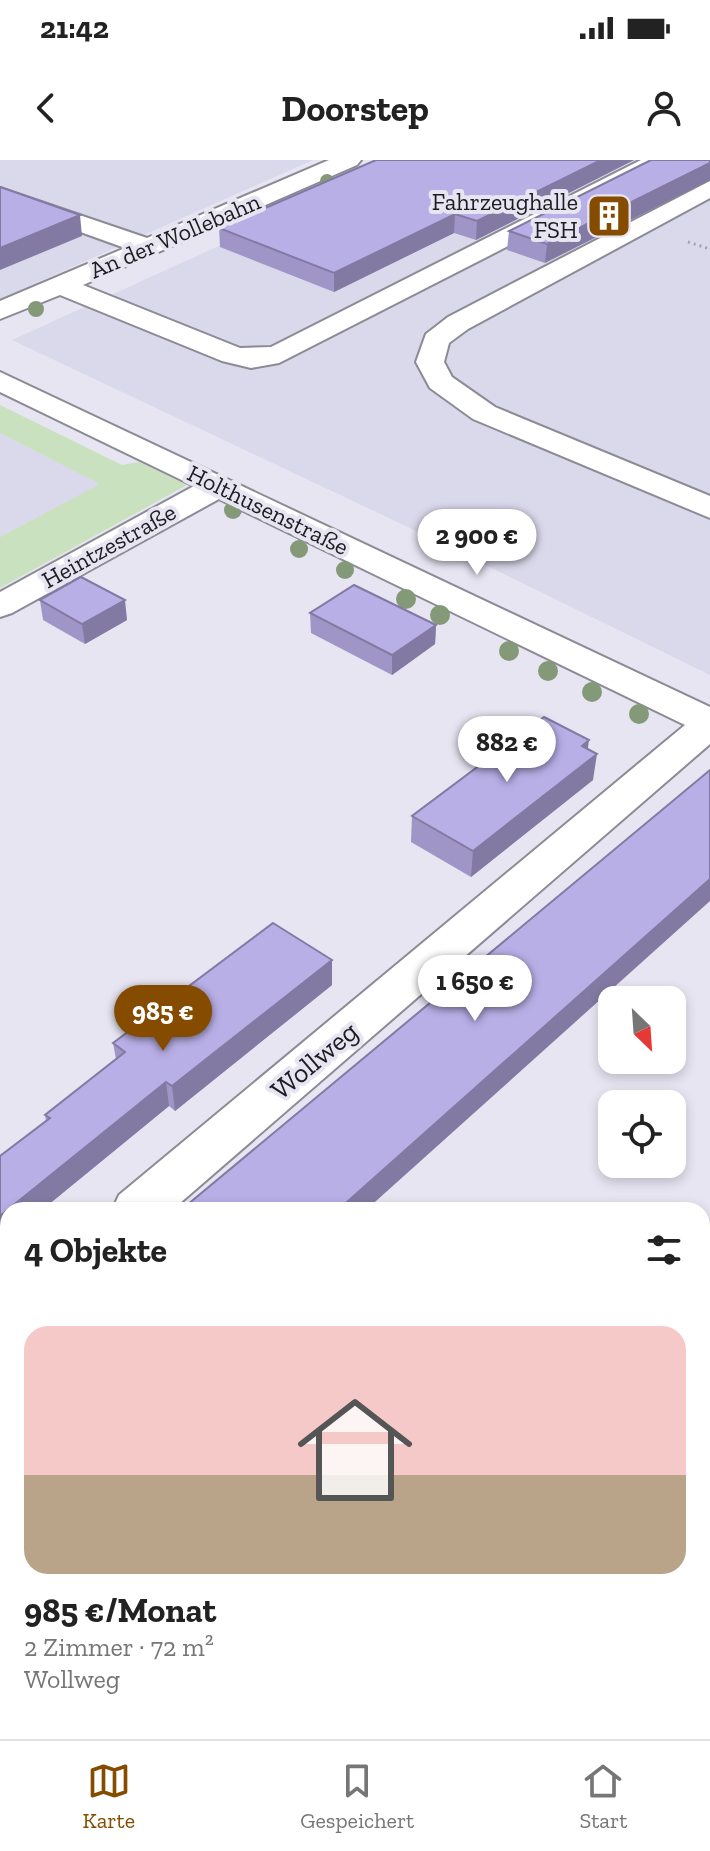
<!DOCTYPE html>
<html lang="de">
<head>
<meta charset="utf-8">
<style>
  :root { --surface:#fff; --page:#f6f6f6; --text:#222; --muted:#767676; --line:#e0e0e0; --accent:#854c00 }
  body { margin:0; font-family:"Zilla Slab",serif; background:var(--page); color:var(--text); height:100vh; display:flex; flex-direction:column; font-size:30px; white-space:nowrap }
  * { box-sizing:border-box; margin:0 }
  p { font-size:26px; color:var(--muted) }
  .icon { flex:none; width:44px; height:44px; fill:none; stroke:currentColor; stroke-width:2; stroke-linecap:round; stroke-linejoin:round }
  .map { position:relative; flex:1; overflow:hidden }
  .side { position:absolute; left:0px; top:1042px; width:710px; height:538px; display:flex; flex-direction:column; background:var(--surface); border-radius:24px 24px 0 0; box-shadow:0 4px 12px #0003 }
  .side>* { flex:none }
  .needle { width:52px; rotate:155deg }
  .controls { position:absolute; left:598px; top:826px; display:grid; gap:16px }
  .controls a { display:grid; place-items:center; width:88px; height:88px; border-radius:16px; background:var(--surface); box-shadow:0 4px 12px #0003; font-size:40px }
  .price { position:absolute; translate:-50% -68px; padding:0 18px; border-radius:28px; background:#fff; color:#222; font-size:26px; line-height:52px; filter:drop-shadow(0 2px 4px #0008) }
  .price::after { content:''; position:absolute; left:50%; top:48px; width:24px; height:18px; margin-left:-12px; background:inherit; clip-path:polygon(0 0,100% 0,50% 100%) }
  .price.active { background:var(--accent); color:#fff }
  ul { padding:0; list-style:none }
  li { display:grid; align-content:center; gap:16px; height:424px; padding:0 24px }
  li+li { border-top:2px solid var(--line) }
  li span { display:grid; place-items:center; height:248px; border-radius:24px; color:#555 }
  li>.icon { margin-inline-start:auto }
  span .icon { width:144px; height:144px; fill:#fffc; stroke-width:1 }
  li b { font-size:34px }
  h2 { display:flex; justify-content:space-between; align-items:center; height:96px; padding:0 24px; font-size:34px }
  .status { display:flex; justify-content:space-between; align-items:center; height:56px; padding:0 40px; background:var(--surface); direction:ltr }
  .status svg { height:22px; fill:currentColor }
  header { display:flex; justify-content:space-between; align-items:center; height:104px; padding:0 24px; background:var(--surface); font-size:36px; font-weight:800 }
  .menu { display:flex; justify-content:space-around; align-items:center; height:112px; border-top:2px solid var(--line); background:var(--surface); font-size:22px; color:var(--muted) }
  .menu a { display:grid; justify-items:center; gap:4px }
  .menu .active { color:var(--accent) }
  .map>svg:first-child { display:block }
  .built { fill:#dad8eb }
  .green { fill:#cae1bf }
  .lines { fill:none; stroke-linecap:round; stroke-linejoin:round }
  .minor-casing { stroke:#8b8a95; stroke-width:4 }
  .path-far1 { stroke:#a4a2ac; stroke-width:3; stroke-dasharray:2 4; stroke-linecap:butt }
  .path { stroke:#a4a2ac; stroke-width:6; stroke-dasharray:5 8; stroke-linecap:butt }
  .minor { fill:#fff; fill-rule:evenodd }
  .tree { fill:#849978 }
  .wall { fill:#9f96c7 }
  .shaded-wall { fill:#827aa2 }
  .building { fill:#b9afe7; stroke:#827aa2; stroke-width:2 }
  .labels { text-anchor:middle; stroke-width:8; stroke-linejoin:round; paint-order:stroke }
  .far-poi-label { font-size:24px; fill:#1d1c20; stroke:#e7e5f2; text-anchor:end }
  .far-street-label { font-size:24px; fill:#1d1c20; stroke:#e7e5f2 }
  .street-label { font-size:28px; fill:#1d1c20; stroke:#e7e5f2 }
</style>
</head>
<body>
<div class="status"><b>21:42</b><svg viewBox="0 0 49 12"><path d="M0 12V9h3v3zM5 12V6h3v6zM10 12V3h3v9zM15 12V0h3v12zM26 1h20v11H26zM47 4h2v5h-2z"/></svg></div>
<header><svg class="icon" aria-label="back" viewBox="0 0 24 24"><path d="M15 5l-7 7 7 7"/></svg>Doorstep<svg class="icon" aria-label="person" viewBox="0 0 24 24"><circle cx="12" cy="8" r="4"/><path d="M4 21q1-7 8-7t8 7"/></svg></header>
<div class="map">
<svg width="710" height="1579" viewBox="0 0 710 1579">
  <rect width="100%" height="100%" fill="#e7e5f2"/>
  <g class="built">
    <polygon points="0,0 313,0 0,139"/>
    <polygon points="408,0 710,0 710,515 408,367 12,180"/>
    <polygon points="0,273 101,324 0,377"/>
  </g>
  <polygon class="green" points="0,245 122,305 139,302 187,325 0,428 0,377 100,324 0,273"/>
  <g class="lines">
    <g class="minor-casing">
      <g id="minor">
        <polygon points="329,0 361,0 357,5 83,125 240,188 271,187 641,0 671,0 667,5 279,203 251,208 222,201 60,135 0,159 0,141 125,88 0,43 0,28 147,78"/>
        <polygon points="710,21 710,38 468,169 449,183 444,202 452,217 495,247 710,336 710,358 473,259 430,228 416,202 426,174 448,157"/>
        <polygon points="0,212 710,547 710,584 172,1050 112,1050 119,1035 685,565 219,339 12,453 0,457 0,432 194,326 0,232"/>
        <polygon points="8,1137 8,1186 0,1189 0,1140"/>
        <polygon points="710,1447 710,1513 702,1517 702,1450"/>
        <polygon points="598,1572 665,1572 662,1579 595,1579"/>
      </g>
    </g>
    <polyline class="path-far1" points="688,82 710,89"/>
    <polyline class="path" points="706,1579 710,1574"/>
    <use href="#minor" class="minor"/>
  </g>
  <g class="tree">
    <circle cx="327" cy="21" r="7"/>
    <circle cx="36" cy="149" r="8"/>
    <circle cx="233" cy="350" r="9"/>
    <circle cx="299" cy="389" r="9"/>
    <circle cx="345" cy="410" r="9"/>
    <circle cx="406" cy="439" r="10"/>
    <circle cx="440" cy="455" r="10"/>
    <circle cx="509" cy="491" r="10"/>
    <circle cx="548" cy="511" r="10"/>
    <circle cx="592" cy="532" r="10"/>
    <circle cx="639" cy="554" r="10"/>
  </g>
  <g class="wall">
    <polygon points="376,0 634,0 476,80 454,73 334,132 220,87 219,68"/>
    <polygon points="651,0 545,103 507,90 509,71"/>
    <polygon points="40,440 127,460 85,484 43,460"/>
    <polygon points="310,453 436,465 435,484 392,515 311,473"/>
    <polygon points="588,589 593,620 471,717 411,682 412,656"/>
    <polygon points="332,825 175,951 169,946 0,1084 0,996 46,961 45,955 116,899 113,883"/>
  </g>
  <g class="shaded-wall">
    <polygon points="601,0 634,0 476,80 477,61"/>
    <polygon points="710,3 710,20 545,103 547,84"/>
    <polygon points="455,54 454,73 334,132 334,113"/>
    <polygon points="80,55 82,76 0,110 0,88"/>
    <polygon points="125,440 127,460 85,484 82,464"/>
    <polygon points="436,465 435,484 392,515 392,495"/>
    <polygon points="589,580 586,602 597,594 593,620 471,717 473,691"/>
    <polygon points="710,719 710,741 366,1050 338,1050"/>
    <polygon points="332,800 332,825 175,951 172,926"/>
    <polygon points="166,922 169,946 42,1050 8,1050 8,1078 0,1084 0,1056"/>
    <polygon points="8,1343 8,1373 0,1380 0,1350"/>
    <polygon points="710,1357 710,1372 702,1382 702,1367"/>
    <polygon points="536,1572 549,1572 543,1579 530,1579"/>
  </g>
  <g class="building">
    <polygon points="376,0 601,0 477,61 455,54 334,113 219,68"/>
    <polygon points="651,0 710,0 710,3 547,84 509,71"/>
    <polygon points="0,27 80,55 0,88"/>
    <polygon points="81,417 125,440 82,464 40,440"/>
    <polygon points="354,425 436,465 392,495 310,453"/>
    <polygon points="544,557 589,580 582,586 597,594 473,691 412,656"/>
    <polygon points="710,610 710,719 338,1050 181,1050"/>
    <polygon points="273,763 332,800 172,926 166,922 0,1056 0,996 50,958 45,955 125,892 113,883"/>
    <polygon points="710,1161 710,1357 702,1367 702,1170"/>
    <polygon points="8,1194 8,1343 0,1350 0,1201"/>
    <polygon points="0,1429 8,1437 8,1572 137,1572 144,1579 0,1579"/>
    <polygon points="339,1572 536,1572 530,1579 333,1579"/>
  </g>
  <defs>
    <g id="building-square" transform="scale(2.3)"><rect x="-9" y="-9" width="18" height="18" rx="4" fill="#854c00" stroke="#e7e5f2"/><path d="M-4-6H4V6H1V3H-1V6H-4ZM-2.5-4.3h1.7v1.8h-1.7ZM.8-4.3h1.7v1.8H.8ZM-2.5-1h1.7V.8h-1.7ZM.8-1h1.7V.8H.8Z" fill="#fff"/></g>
  </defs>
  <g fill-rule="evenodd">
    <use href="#building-square" x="609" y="56"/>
  </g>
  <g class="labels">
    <g class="far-poi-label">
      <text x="578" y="50">Fahrzeughalle<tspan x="578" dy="28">FSH</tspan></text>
    </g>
    <g class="far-street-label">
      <text transform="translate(175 76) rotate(-23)" y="8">An der Wollebahn</text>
      <text transform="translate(268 350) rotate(26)" y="8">Holthusenstraße</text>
      <text transform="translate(109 386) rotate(-29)" y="8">Heintzestraße</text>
    </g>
    <g class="street-label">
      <text transform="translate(314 900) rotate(-40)" y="10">Wollweg</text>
    </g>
  </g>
</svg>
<div class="controls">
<a><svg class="needle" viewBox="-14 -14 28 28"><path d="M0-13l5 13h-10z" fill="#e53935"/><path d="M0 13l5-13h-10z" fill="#767676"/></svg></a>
<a><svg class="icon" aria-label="locate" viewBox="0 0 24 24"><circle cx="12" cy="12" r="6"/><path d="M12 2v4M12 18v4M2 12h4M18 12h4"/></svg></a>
</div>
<b class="price" style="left:477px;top:417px">2 900 €</b>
<b class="price" style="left:507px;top:624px">882 €</b>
<b class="price" style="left:475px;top:863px">1 650 €</b>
<b class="price active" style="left:163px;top:893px">985 €</b>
<section class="side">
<h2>4 Objekte<svg class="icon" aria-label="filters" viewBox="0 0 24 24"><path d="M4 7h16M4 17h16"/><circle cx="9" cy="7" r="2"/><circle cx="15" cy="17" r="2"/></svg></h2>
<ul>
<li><span style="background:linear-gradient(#f6c9c9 60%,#b9a48a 0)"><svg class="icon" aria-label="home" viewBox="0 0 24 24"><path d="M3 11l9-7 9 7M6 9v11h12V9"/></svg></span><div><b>985 €/Monat</b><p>2 Zimmer · 72 m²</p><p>Wollweg</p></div></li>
</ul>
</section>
</div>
<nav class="menu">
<a class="active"><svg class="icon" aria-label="map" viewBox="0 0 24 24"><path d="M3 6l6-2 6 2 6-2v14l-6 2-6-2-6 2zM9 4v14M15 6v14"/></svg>Karte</a>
<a><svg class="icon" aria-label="saved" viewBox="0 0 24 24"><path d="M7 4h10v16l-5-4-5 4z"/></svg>Gespeichert</a>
<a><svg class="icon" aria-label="home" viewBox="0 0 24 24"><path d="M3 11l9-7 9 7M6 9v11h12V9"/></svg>Start</a>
</nav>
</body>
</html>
